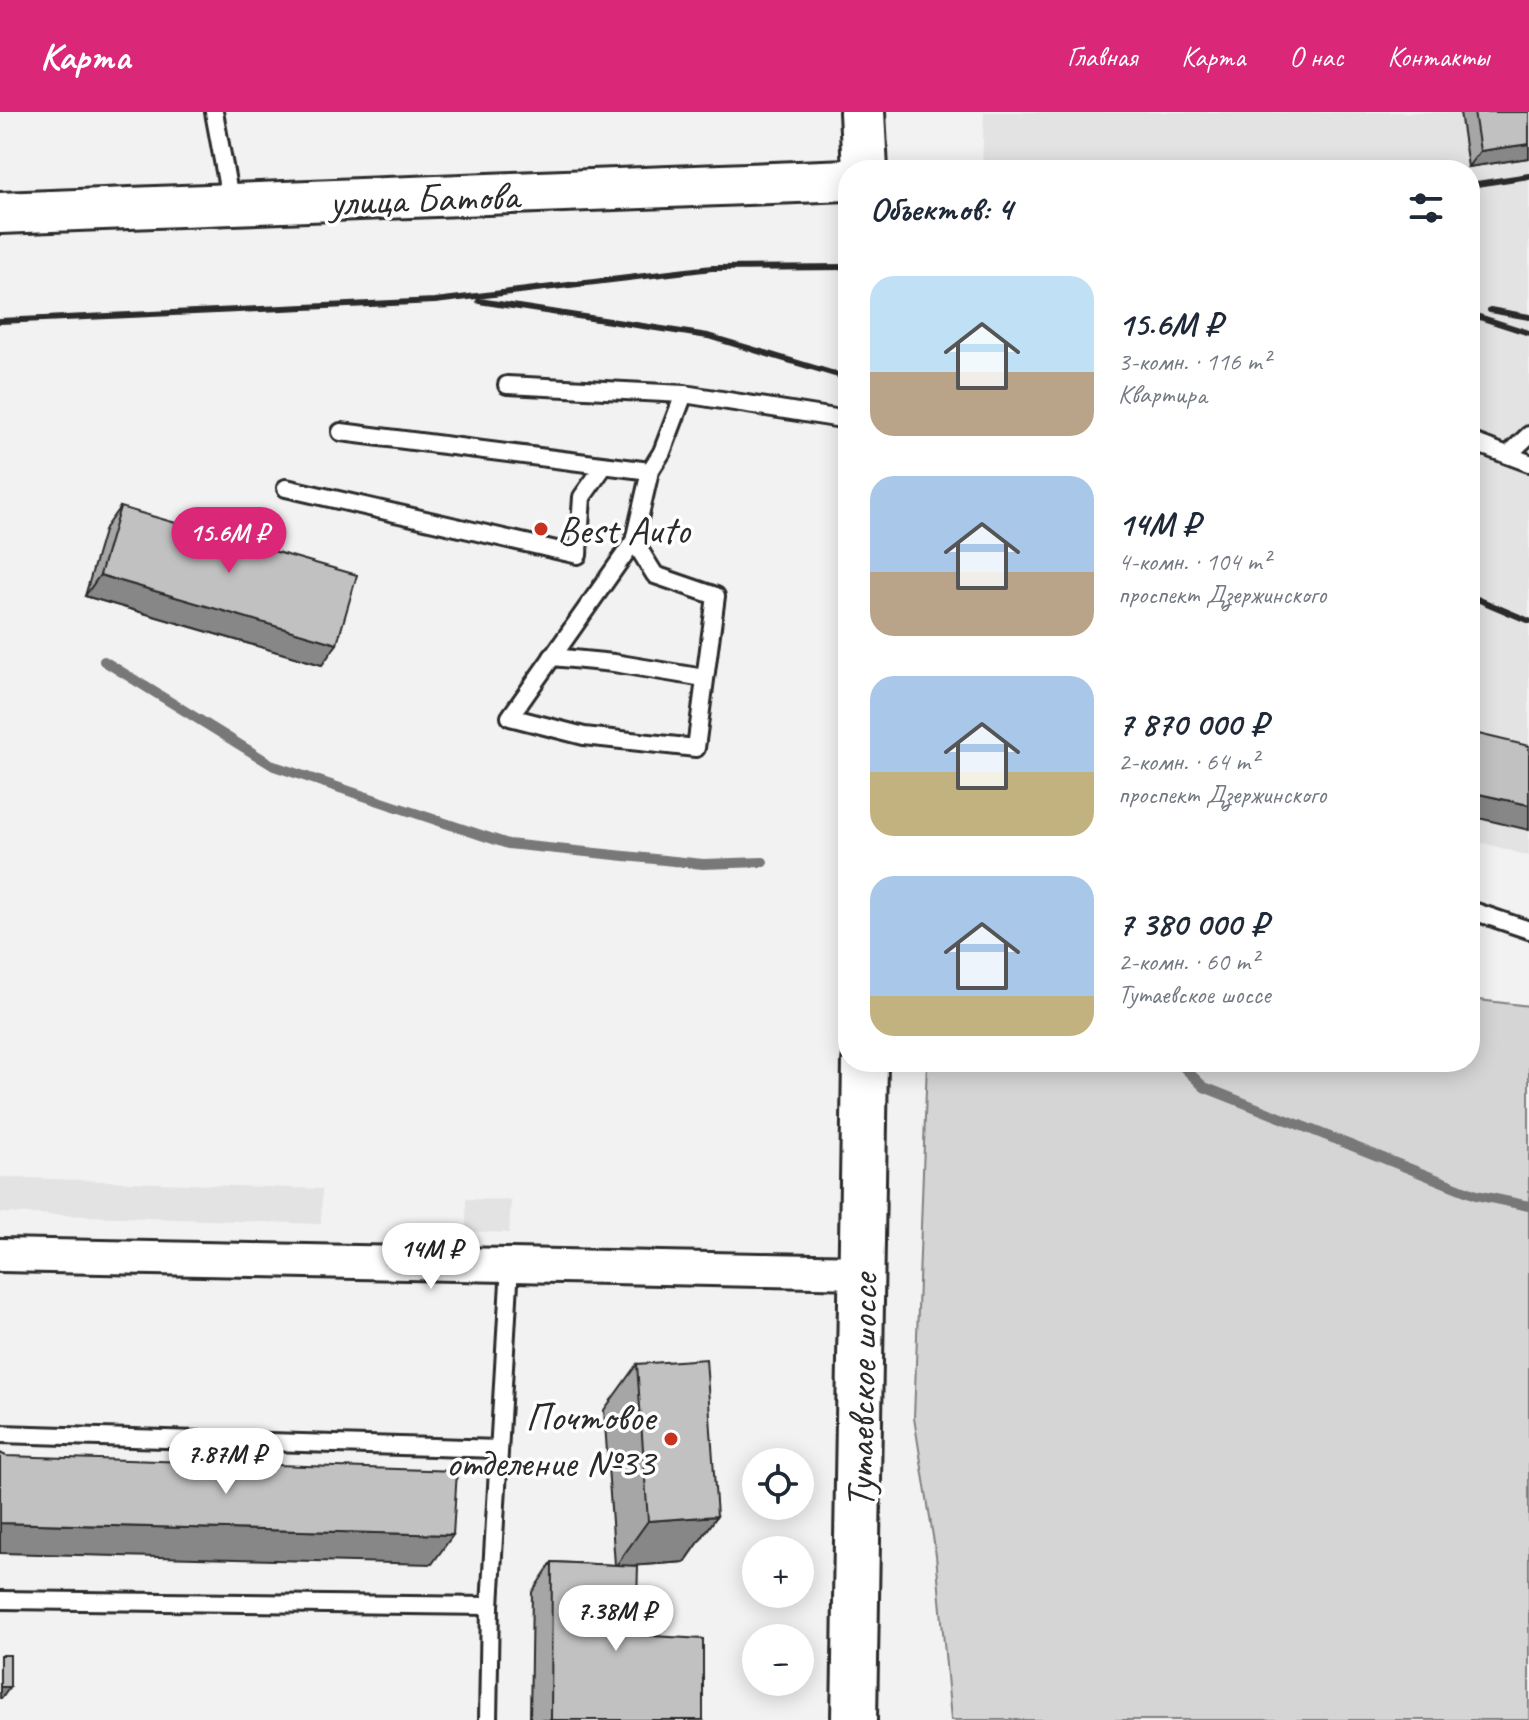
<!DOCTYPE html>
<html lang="ru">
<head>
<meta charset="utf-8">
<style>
  :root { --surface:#fff; --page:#f6f6f7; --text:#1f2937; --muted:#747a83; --accent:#db2777 }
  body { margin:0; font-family:Caveat,sans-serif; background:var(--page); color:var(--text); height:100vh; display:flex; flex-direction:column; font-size:30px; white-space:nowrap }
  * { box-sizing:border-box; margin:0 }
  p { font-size:26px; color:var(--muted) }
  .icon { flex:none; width:44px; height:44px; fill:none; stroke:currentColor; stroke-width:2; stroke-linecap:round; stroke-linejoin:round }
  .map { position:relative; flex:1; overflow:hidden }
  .sheet { position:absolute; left:838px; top:48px; width:642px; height:912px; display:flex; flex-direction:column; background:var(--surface); border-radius:32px; box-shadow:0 4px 20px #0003 }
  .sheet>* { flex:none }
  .tools { position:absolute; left:742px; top:1336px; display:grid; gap:16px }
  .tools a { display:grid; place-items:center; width:72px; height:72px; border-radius:50%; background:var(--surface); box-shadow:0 4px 20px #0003; font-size:40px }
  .price { position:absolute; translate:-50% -68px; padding:0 18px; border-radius:28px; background:#fff; color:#222; font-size:26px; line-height:52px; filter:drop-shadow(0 2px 4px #0008) }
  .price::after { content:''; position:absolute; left:50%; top:48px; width:24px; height:18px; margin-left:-12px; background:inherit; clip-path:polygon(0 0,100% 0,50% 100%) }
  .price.on { background:var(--accent); color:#fff }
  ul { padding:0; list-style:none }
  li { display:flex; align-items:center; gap:24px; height:200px; padding:0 32px }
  li span { display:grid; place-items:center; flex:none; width:224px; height:160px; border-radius:24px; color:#555 }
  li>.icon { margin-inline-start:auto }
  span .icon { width:96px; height:96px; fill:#fffc; stroke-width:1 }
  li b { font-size:34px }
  h2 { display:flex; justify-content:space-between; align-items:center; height:96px; padding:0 32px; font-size:34px }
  header { display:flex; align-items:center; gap:48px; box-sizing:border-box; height:112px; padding:0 40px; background:var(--accent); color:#fff }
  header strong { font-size:38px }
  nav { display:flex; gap:44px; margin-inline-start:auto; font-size:28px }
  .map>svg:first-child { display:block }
  .built { fill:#e3e3e3 }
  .green { fill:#d5d5d5; stroke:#808080; stroke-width:2 }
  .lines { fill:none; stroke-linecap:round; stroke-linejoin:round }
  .stream { stroke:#787878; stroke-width:10 }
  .service-casing { stroke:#2b2b2b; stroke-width:22 }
  .minor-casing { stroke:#2b2b2b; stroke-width:38 }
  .tertiary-casing { stroke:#2b2b2b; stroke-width:46 }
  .primary-casing { stroke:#2b2b2b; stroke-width:50 }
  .service { stroke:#fff; stroke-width:16 }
  .minor { stroke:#fff; stroke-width:32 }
  .tertiary { stroke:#fff; stroke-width:40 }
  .primary { stroke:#fff; stroke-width:44 }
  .rail { stroke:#2b2b2b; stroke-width:6 }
  .wall { fill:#a6a6a6; stroke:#2b2b2b; stroke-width:2 }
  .shaded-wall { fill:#878787; stroke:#2b2b2b; stroke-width:2 }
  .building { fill:#c1c1c1; stroke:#2b2b2b; stroke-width:2 }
  .poi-dot { fill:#c8321e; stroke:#fff; stroke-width:3 }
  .labels { text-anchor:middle; stroke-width:7; stroke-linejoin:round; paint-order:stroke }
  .street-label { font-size:40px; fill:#2b2b2b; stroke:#fff }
  .poi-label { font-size:40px; fill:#2b2b2b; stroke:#fff; text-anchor:start }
</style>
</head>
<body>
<header>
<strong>Карта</strong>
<nav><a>Главная</a><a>Карта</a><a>О нас</a><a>Контакты</a></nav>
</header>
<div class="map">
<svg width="1529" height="1608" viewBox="0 0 1529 1608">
  <rect width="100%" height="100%" fill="#f2f2f2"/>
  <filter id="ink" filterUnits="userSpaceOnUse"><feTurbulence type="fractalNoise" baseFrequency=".0125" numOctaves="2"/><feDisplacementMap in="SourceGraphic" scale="16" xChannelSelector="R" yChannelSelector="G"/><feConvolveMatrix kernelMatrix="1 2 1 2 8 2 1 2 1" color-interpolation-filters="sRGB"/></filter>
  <g filter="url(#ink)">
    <g class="built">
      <polygon points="984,0 1529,0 1529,744 1470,727 1470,58 982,58"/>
      <polygon points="0,1065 322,1077 321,1112 0,1101"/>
      <polygon points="466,1087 511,1088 509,1121 466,1119"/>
    </g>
    <polygon class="green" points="1470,887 1529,894 1529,1608 951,1608 936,1443 914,1306 927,950 1470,950"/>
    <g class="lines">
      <g class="stream">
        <polyline points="104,549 274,654 508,732 703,752 763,750"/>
        <polyline points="1178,950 1204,975 1476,1083 1529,1094"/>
      </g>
      <g class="service-casing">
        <g id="service">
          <polyline points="214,0 231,92"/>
          <polyline points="507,273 684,282 848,308"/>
          <polyline points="341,320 650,359"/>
          <polyline points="1470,329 1529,351"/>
          <polyline points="1508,343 1529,323"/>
          <polyline points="286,376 578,443 582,385 604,354"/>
          <polyline points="634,429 655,463 716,484 696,636 584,624 510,605 634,429 650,359 662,340 684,282"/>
          <polyline points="552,545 614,551 704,566"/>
          <polyline points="1470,798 1529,818"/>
          <polyline points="0,1322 499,1337"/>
          <polyline points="0,1488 490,1494 510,1153"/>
          <polyline points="488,1608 490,1494"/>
        </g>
      </g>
      <g class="minor-casing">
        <polyline id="minor" points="0,1143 863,1160"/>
      </g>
      <g class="tertiary-casing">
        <polyline id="tertiary" points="0,101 848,68"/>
      </g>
      <g class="primary-casing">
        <g id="primary">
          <polyline points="862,0 865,58"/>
          <polyline points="854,1608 865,950"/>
        </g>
      </g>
      <use href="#service" class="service"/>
      <use href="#minor" class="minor"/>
      <use href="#tertiary" class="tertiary"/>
      <use href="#primary" class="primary"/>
      <g class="rail">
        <polyline points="1470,73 1529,64"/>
        <polyline points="479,189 708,224 848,266"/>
        <polyline points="1490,198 1529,205"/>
        <polyline points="1470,202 1529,221"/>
        <polyline points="0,209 435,189 712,156 848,155"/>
        <polyline points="1470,484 1529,509"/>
      </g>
    </g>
    <g class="wall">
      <polygon points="1460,0 1529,0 1529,46 1468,55"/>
      <polygon points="120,395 322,553 85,484 105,416"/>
      <polygon points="637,1252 717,1404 685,1450 627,1454 636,1523 703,1608 530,1608 532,1480 552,1450 615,1453 604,1298"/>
    </g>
    <g class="shaded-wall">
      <polygon points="1529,32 1529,46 1468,55 1480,39"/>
      <polygon points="100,463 337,532 322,553 85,484"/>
      <polygon points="1470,680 1529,693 1529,718 1470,704"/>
      <polygon points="717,1404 685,1450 615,1455 648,1409"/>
      <polygon points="0,1411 453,1423 432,1452 0,1441"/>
      <polygon points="0,1575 10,1575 2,1586 0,1586"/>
    </g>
    <g class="building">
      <polygon points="1474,0 1529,0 1529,32 1480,39"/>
      <polygon points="120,395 357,463 337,532 100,463"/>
      <polygon points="1470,620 1529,634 1529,693 1470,680"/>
      <polygon points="706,1247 717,1404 648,1409 637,1252"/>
      <polygon points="0,1341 6,1344 457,1359 453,1423 0,1411"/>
      <polygon points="552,1450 638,1454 636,1523 703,1527 703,1608 551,1608"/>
      <rect x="0" y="1543" width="10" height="32"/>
    </g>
  </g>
  <g class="poi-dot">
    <circle cx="541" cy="417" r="8"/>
    <circle cx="671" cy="1327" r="8"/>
  </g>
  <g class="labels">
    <g class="street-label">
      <text transform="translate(424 86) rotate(-2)" y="14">улица Батова</text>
      <text transform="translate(861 1279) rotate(-89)" y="14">Тутаевское шоссе</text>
    </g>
    <g class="poi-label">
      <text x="557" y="431">Best Auto</text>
      <text x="655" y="1318" text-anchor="end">Почтовое<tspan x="655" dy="46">отделение №33</tspan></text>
    </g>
  </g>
</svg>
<div class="tools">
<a><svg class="icon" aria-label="locate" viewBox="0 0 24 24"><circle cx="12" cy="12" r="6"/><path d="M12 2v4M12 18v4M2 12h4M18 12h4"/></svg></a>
<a>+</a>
<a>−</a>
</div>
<b class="price on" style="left:229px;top:463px">15.6M ₽</b>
<b class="price" style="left:431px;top:1179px">14M ₽</b>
<b class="price" style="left:226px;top:1384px">7.87M ₽</b>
<b class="price" style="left:616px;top:1541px">7.38M ₽</b>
<section class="sheet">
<h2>Объектов: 4<svg class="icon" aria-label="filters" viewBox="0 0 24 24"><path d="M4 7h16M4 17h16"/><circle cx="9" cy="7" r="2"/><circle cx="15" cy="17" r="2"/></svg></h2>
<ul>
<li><span style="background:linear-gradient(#bfe0f5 60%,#b9a48a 0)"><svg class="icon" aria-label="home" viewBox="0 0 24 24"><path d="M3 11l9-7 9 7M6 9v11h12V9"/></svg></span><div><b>15.6M ₽</b><p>3-комн. · 116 m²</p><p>Квартира</p></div></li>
<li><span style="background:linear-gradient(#a9c7e8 60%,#b9a48a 0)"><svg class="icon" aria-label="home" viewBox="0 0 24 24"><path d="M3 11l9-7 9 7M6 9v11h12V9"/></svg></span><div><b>14M ₽</b><p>4-комн. · 104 m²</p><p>проспект Дзержинского</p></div></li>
<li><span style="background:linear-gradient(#a9c7e8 60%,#c2b280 0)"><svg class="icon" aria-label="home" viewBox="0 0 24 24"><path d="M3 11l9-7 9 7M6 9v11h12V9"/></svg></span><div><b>7 870 000 ₽</b><p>2-комн. · 64 m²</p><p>проспект Дзержинского</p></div></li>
<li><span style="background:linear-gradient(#a9c7e8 75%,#c2b280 0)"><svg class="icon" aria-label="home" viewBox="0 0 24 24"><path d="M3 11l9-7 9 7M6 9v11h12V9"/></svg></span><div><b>7 380 000 ₽</b><p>2-комн. · 60 m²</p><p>Тутаевское шоссе</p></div></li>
</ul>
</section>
</div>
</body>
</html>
